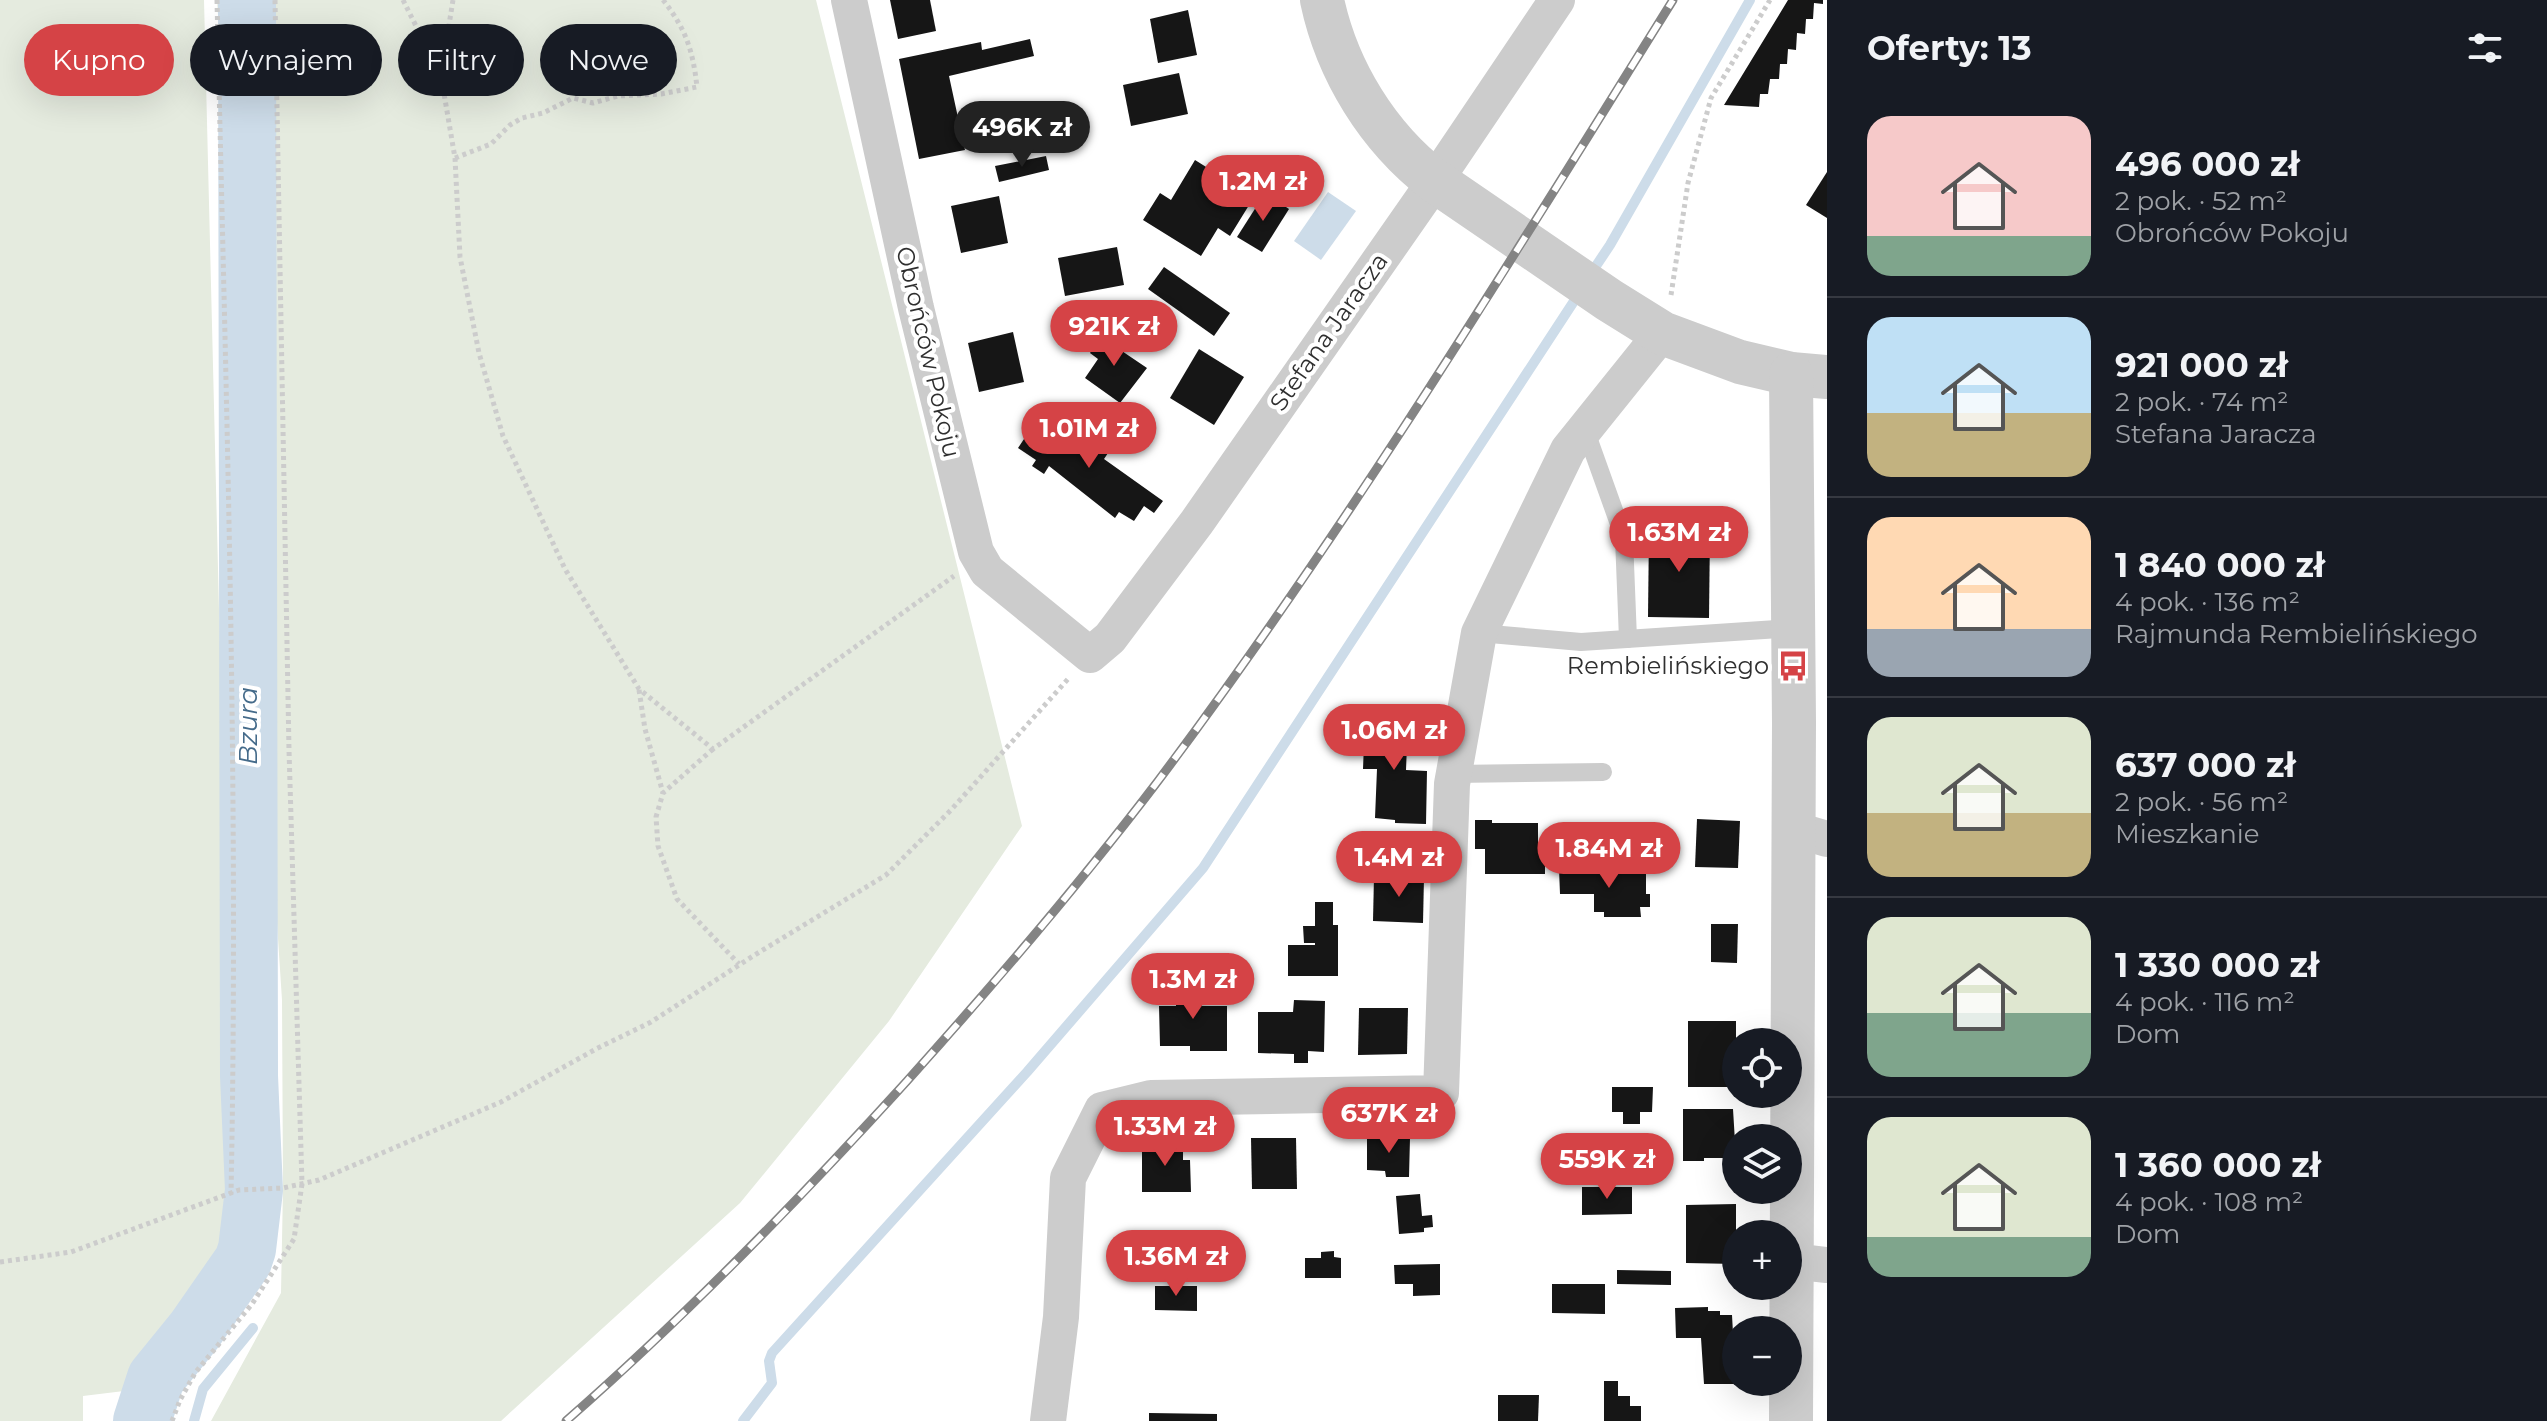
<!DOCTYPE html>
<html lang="pl">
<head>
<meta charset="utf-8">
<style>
  :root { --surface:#171b24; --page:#20242c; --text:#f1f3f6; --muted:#9ea1a6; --line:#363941; --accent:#d54346 }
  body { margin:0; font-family:Montserrat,sans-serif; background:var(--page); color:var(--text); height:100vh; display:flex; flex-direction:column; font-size:30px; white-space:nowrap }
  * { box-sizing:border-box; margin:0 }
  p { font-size:26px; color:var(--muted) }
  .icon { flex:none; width:44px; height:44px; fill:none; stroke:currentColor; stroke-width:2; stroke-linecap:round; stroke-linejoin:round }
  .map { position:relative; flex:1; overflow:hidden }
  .sheet { display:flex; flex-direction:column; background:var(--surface); width:720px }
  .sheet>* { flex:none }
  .hud { position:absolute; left:24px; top:24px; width:760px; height:72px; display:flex; gap:16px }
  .fabs { position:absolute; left:1722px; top:1028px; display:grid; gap:16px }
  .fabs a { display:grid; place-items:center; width:80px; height:80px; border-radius:50%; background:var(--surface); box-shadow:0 8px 32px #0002; font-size:40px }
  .price { position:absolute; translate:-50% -68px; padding:0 18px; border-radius:28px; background:var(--accent); color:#fff; font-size:26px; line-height:52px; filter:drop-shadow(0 2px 4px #0008) }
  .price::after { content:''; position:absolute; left:50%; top:48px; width:24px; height:18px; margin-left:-12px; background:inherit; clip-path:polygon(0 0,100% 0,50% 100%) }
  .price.selected { background:#222; color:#fff }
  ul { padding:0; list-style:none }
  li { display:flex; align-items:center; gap:24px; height:200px; padding:0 40px }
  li+li { border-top:2px solid var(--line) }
  li span { display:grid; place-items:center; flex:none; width:224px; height:160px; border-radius:24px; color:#555 }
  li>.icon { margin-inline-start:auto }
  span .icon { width:96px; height:96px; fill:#fffc; stroke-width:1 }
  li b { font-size:34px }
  h2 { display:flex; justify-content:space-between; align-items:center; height:96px; padding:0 40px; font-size:34px }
  .tag { padding:0 28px; border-radius:36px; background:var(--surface); box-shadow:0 8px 32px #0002; font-size:28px; line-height:72px }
  .tag.selected { background:var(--accent); color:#fff }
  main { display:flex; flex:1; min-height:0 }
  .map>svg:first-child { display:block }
  .green { fill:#e5ebdf }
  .water { fill:#cddce9 }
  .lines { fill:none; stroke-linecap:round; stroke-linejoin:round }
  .stream { stroke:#cddce9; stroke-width:10 }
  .river { stroke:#cddce9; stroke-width:58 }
  .building { fill:#161616 }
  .path { stroke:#ccc; stroke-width:5; stroke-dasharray:4 4; stroke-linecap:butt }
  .service { stroke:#ccc; stroke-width:18 }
  .minor { stroke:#ccc; stroke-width:36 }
  .tertiary { stroke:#ccc; stroke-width:44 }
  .rail-casing { stroke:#848484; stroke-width:9 }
  .rail { stroke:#fff; stroke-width:6; stroke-dasharray:18; stroke-linecap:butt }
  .labels { text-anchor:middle; stroke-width:8; stroke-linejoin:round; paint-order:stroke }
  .street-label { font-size:24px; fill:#2f2f2f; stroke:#fff }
  .poi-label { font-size:24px; fill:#2f2f2f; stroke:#fff; text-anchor:end }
  .water-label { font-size:26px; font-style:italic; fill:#456b8a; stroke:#fff }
</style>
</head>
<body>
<main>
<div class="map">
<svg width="1827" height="1421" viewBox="0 0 1827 1421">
  <rect width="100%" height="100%" fill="#fff"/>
  <g class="green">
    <polygon points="0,0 204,0 235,1260 124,1391 83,1396 83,1421 0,1421"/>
    <polygon points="217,0 816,0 1022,826 889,1021 740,1203 501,1421 211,1421 281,1293 283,1188 282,1000"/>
  </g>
  <polygon class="water" points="1328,192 1356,211 1321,260 1294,241"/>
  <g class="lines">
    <g class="stream">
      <polyline points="1590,275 1610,245 1750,0"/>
      <polyline points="194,1421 203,1389 253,1328"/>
      <polyline points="743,1421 772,1383 769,1361 772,1353 1027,1072 1203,868 1580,292"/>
    </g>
    <polyline class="river" points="142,1421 156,1378 195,1330 243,1261 247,1249 254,1190 249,1076 247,0"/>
  </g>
  <g class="building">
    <polygon points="890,0 930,0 936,31 898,39"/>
    <polygon points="1788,0 1823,0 1823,4 1814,3 1813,19 1806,19 1805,34 1797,33 1796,50 1788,49 1787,64 1780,64 1779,79 1770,79 1768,94 1760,94 1759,107 1724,105"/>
    <polygon points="1188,10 1197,55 1158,63 1150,19"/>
    <polygon points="1030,39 1034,56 949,76 965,150 919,159 899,59 981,42 982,50"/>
    <polygon points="1179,73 1188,114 1131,126 1123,85"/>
    <polygon points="1046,156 1049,170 999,182 995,166"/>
    <polygon points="1195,160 1254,197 1230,236 1218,228 1201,256 1143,220 1160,193 1171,200"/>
    <polygon points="1827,172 1827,218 1806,205"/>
    <polygon points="1265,193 1289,209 1262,252 1237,237"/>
    <polygon points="999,196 1008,243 961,253 951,206"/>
    <polygon points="1117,247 1124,285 1065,296 1058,258"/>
    <polygon points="1164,267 1230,313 1214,336 1148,289"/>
    <polygon points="1107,327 1116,333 1110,343 1147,368 1120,403 1085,378 1098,359 1090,353"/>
    <polygon points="1013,332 1024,382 979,392 968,343"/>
    <polygon points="1199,349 1244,377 1214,425 1170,398"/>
    <polygon points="1067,420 1099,442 1105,433 1116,441 1104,459 1163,501 1154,513 1144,506 1134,521 1119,512 1115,518 1049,466 1044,474 1032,466 1036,460 1018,448 1030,430 1036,429 1053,440"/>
    <polygon points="1649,529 1710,530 1709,618 1648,617"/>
    <polygon points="1365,718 1408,719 1406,770 1427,771 1426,824 1395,823 1395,820 1375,818 1377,769 1363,769"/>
    <polygon points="1697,819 1740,821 1738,868 1695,867"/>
    <polygon points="1475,820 1492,820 1492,823 1538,823 1538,847 1545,847 1545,874 1485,874 1485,849 1475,849"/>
    <polygon points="1559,869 1596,869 1596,872 1646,871 1646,894 1650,894 1650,907 1640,907 1641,917 1604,917 1604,912 1594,912 1594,894 1560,894"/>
    <polygon points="1374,876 1424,877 1423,923 1373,921"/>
    <polygon points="1315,902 1333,902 1333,925 1338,925 1338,976 1288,976 1288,945 1315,945 1315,943 1304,943 1303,926 1315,926"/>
    <polygon points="1711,924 1738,924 1737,963 1711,962"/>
    <polygon points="1176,982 1202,982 1202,1006 1227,1006 1227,1051 1190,1051 1190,1046 1160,1046 1159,1006 1176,1006"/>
    <polygon points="1294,1000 1325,1001 1324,1052 1308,1051 1308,1063 1294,1063 1294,1054 1258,1053 1258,1012 1293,1012"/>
    <polygon points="1359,1008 1408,1008 1407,1054 1358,1055"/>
    <rect x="1688" y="1021" width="48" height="66"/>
    <polygon points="1612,1087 1653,1087 1652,1112 1640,1112 1640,1124 1623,1124 1623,1112 1612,1112"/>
    <polygon points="1683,1109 1733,1109 1736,1158 1704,1158 1704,1161 1683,1161"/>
    <polygon points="1367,1134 1410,1138 1409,1177 1386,1177 1385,1171 1367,1170"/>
    <polygon points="1251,1138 1296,1138 1297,1189 1252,1189"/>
    <polygon points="1142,1142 1183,1142 1183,1160 1190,1160 1191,1192 1142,1192"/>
    <polygon points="1582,1187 1632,1187 1632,1214 1582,1215"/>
    <polygon points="1420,1194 1422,1216 1432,1215 1433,1227 1424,1228 1424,1232 1399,1234 1396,1196"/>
    <polygon points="1736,1204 1736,1264 1686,1263 1686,1205"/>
    <polygon points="1334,1251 1334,1257 1341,1258 1341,1278 1305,1278 1305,1258 1321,1258 1321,1252"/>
    <polygon points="1440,1264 1440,1295 1413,1296 1413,1284 1395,1284 1394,1265"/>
    <polygon points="1617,1270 1671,1271 1671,1285 1617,1284"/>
    <polygon points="1552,1284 1605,1284 1605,1314 1552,1313"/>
    <polygon points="1155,1286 1197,1286 1197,1311 1155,1310"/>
    <polygon points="1708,1307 1708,1311 1720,1311 1720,1315 1732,1315 1733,1333 1730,1335 1730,1344 1736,1344 1735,1384 1704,1384 1701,1338 1676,1338 1675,1308"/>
    <polygon points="1604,1381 1618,1381 1618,1396 1630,1396 1630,1406 1641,1406 1641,1421 1604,1421"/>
    <polygon points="1498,1395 1539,1395 1538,1421 1498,1421"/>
    <polygon points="1149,1413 1217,1414 1217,1421 1149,1421"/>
  </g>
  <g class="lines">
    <g class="path">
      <path d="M 217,0 C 226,398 239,796 231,1194"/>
      <polyline points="403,0 441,76 455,158 460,257 479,353 503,436 565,569 639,689 713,749 954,576"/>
      <polyline points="441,75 453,0"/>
      <path d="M 455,158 L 491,144 L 510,125 L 522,118 L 543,113 L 573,98 L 593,103 L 618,96 L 661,94 L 697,87 C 693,51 686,29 663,0"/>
      <polyline points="1671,295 1688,183 1711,98 1770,0"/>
      <polyline points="639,690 645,729 663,793"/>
      <polyline points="713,749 663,793 656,817 658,846 677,899 739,964"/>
      <polyline points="0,1262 71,1252 239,1190 283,1188 319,1180 501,1102 596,1049 651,1022 753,956 886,875 951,810 1068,679"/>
      <polyline points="172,1421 180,1400 195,1373 252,1304 294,1239 302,1184 289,750 275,0"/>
    </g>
    <g class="service">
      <polyline points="1585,429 1624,538 1628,639"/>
      <polyline points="1479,633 1581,642 1793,628"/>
      <polyline points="1453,774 1603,772"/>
    </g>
    <g class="minor">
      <polyline points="849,0 916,308 976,552 987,571 1090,655 1110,638 1197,522 1435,181 1557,0"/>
      <polyline points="1793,829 1827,839"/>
      <polyline points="1792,1261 1827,1265"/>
      <polyline points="1048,1421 1061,1317 1068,1178 1102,1110 1151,1098 1441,1093 1452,784 1479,633 1568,450 1662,333"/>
    </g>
    <g class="tertiary">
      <path d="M 1322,0 C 1337,71 1378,137 1435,181 L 1609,300 L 1662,333 L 1740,362 L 1791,374 L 1827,377"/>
      <polyline points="1791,374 1794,723 1791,1421"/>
    </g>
    <g class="rail-casing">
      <path id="rail" d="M 566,1421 C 687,1315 799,1200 907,1081 C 994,984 1079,885 1158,781 C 1345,532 1508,265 1673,0"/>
    </g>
    <use href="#rail" class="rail"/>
  </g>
  <defs>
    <g id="bus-bare" transform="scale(2.4)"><path d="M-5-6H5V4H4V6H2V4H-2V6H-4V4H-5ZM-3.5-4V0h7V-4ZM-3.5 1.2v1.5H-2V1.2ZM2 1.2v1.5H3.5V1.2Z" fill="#d54346" stroke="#fff" stroke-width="2.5" paint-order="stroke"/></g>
  </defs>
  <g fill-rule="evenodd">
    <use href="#bus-bare" x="1793" y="666"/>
  </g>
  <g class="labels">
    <g class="street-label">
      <text transform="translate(1329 332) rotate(-55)" y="8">Stefana Jaracza</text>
      <text transform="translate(928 352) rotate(77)" y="8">Obrońców Pokoju</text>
    </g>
    <g class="poi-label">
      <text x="1769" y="674">Rembielińskiego</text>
    </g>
    <g class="water-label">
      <text transform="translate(248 726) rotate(-90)" y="9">Bzura</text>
    </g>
  </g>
</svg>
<div class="fabs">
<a><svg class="icon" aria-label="locate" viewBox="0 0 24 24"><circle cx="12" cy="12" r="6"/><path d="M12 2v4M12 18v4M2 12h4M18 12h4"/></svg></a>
<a><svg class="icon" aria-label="layers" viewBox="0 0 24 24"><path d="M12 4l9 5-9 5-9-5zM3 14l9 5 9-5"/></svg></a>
<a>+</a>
<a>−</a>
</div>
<b class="price selected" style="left:1022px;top:169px">496K zł</b>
<b class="price" style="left:1263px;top:223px">1.2M zł</b>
<b class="price" style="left:1114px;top:368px">921K zł</b>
<b class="price" style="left:1089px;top:470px">1.01M zł</b>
<b class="price" style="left:1679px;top:574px">1.63M zł</b>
<b class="price" style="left:1394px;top:772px">1.06M zł</b>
<b class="price" style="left:1609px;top:890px">1.84M zł</b>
<b class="price" style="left:1399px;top:899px">1.4M zł</b>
<b class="price" style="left:1193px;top:1021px">1.3M zł</b>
<b class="price" style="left:1389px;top:1155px">637K zł</b>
<b class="price" style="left:1165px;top:1168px">1.33M zł</b>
<b class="price" style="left:1607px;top:1201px">559K zł</b>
<b class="price" style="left:1176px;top:1298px">1.36M zł</b>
<div class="hud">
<a class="tag selected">Kupno</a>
<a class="tag">Wynajem</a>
<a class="tag">Filtry</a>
<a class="tag">Nowe</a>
</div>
</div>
<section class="sheet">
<h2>Oferty: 13<svg class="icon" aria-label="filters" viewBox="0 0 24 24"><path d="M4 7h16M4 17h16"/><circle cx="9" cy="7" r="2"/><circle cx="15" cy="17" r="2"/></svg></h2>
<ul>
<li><span style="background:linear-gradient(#f6c9c9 75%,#7fa58c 0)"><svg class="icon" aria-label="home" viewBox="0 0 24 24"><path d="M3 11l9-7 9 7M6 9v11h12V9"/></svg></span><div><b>496 000 zł</b><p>2 pok. · 52 m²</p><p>Obrońców Pokoju</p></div></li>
<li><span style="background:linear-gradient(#bfe0f5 60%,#c2b280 0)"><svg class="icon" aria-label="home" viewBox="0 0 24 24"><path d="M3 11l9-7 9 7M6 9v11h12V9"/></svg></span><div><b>921 000 zł</b><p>2 pok. · 74 m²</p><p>Stefana Jaracza</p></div></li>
<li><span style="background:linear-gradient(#ffd9b3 70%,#9aa5b1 0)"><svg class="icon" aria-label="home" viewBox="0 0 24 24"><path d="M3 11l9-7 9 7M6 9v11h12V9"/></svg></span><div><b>1 840 000 zł</b><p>4 pok. · 136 m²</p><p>Rajmunda Rembielińskiego</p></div></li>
<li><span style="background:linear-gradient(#dfe7d0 60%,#c2b280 0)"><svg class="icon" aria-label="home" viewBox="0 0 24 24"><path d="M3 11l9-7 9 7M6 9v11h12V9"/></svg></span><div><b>637 000 zł</b><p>2 pok. · 56 m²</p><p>Mieszkanie</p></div></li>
<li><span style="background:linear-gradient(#dfe7d0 60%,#7fa58c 0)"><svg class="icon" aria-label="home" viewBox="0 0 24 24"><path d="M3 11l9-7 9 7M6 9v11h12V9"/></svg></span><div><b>1 330 000 zł</b><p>4 pok. · 116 m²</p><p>Dom</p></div></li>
<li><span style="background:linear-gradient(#dfe7d0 75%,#7fa58c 0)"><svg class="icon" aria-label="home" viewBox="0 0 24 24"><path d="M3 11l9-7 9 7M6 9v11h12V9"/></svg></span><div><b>1 360 000 zł</b><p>4 pok. · 108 m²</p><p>Dom</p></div></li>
</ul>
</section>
</main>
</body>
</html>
